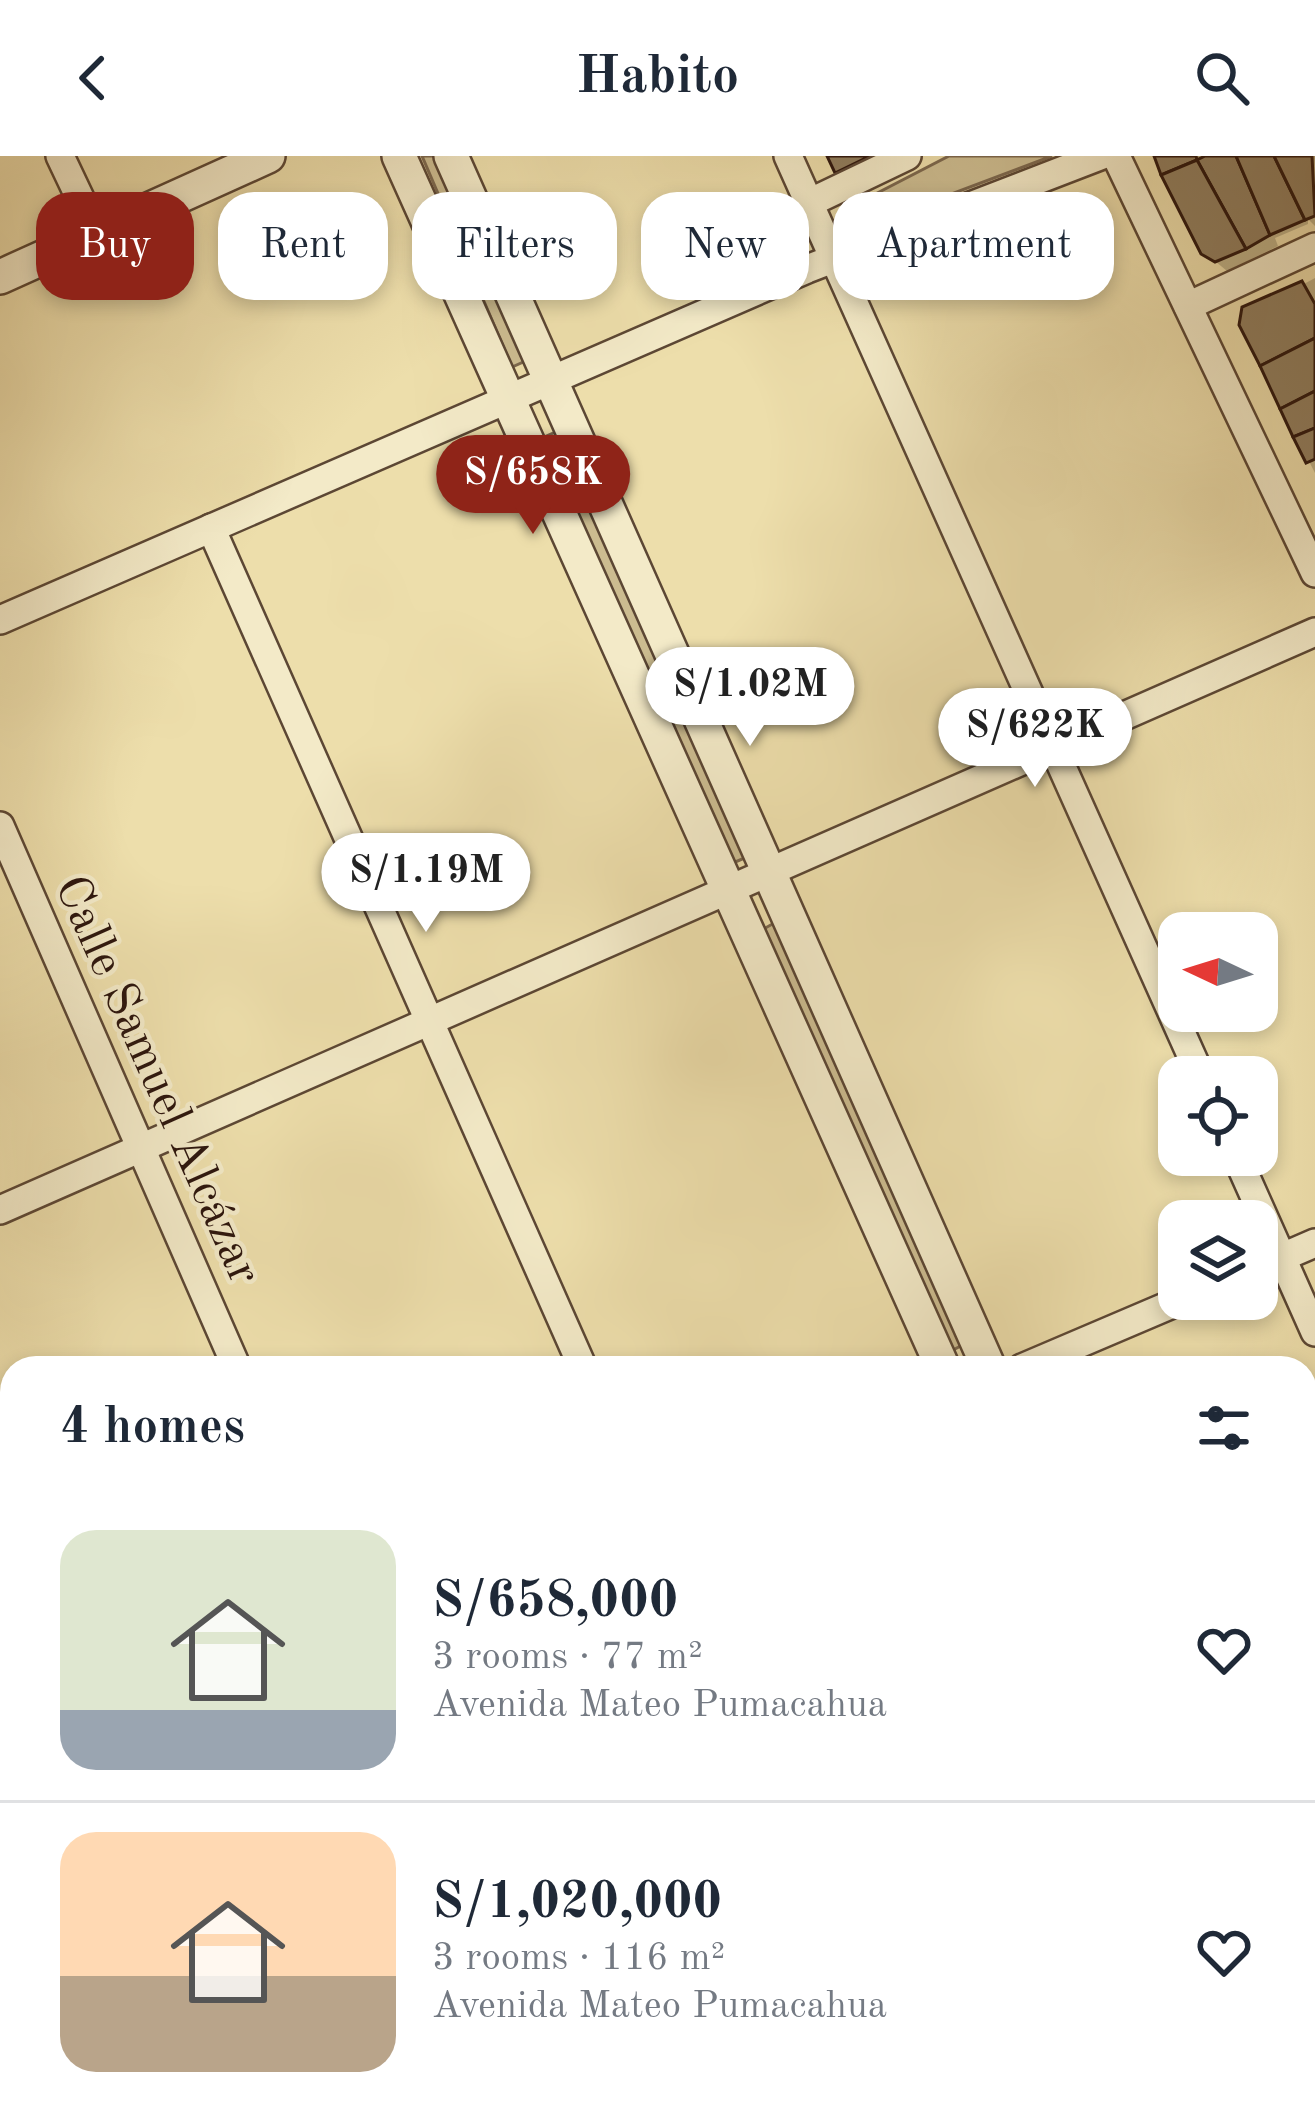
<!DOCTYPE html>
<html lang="en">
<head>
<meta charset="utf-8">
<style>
  :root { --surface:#fff; --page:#f6f6f7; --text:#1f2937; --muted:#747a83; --line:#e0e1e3; --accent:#8f2418 }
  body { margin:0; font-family:"Old Standard TT",serif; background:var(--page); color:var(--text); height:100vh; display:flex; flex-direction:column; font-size:45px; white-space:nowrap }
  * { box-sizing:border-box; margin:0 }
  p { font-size:39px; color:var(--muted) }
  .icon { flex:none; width:66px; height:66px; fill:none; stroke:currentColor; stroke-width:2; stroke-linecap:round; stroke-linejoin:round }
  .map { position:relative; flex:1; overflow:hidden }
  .sheet { position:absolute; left:0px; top:1200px; width:1317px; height:771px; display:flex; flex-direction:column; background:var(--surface); border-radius:36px 36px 0 0; box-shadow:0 6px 18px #0003 }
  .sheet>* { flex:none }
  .banner { position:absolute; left:36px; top:36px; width:1245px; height:108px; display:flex; gap:24px }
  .needle { width:78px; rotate:274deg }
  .controls { position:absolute; left:1158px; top:756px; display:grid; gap:24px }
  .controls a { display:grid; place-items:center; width:120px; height:120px; border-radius:24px; background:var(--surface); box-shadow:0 6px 18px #0003; font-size:60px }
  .price { position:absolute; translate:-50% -102px; padding:0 27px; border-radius:42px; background:#fff; color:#222; font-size:39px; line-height:78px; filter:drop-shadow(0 3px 6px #0008) }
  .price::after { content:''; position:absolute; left:50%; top:72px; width:36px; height:27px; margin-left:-18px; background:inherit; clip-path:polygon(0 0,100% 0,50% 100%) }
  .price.current { background:var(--accent); color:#fff }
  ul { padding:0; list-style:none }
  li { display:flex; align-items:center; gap:36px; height:300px; padding:0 60px }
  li+li { border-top:3px solid var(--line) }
  li span { display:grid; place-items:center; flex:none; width:336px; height:240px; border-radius:36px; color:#555 }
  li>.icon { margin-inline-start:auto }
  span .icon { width:144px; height:144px; fill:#fffc; stroke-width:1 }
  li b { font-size:51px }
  h2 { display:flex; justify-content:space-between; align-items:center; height:144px; padding:0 60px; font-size:51px }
  .pill { padding:0 42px; border-radius:36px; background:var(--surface); box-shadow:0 6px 18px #0003; font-size:42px; line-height:108px }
  .pill.current { background:var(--accent); color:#fff }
  header { display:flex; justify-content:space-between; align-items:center; height:156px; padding:0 60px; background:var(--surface); font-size:54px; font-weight:600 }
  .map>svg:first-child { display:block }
  .green { fill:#ccbc90; stroke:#7c684e; stroke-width:3 }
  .shadow { fill:#0003 }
  .building { fill:#907e5f; stroke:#2c150d; stroke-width:3 }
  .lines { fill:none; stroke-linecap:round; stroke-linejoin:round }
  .minor-casing { stroke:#5c4734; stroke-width:32 }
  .tertiary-casing { stroke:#5c4734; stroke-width:38 }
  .secondary-casing { stroke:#2c150d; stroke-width:44 }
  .minor { stroke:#f3eac8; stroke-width:27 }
  .tertiary { stroke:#f3eac8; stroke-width:33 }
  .secondary { stroke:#f3eac8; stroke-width:39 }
  .labels { text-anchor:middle; stroke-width:9; stroke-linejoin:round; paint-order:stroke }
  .street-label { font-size:48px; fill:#2c150d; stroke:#f3eac8 }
</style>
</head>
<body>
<header><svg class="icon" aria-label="back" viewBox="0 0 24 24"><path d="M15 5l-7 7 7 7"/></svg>Habito<svg class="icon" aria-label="search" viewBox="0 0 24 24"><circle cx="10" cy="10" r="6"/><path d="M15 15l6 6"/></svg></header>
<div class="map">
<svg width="1315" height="1970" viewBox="0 0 1315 1970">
  <rect width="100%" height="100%" fill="#eddeab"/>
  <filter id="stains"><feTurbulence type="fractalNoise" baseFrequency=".00167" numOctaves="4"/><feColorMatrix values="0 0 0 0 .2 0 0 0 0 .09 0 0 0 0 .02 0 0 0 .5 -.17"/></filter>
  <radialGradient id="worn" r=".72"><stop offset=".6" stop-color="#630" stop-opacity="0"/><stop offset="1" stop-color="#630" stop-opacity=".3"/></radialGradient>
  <g class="green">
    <polygon points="422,0 445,0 530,203 512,211"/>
    <polygon points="949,0 1052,0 864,71 858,47"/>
    <polygon points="558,275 747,701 733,707 542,282"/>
    <polygon points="776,766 970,1185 953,1194 760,775"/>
    <polygon points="830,1959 1237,1959 1242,1970 835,1970"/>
  </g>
  <g class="shadow">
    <polygon points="830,0 881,0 842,19"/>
    <polygon points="1157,0 1315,0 1315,70 1308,63 1308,68 1275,82 1278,90 1227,115 1204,96"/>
    <polygon points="1315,122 1315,317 1296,280 1302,129"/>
  </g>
  <g class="building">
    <polygon points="827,0 870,0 835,17"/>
    <polygon points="1154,0 1196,0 1197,4 1161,19"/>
    <polygon points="1205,0 1236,0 1270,79 1246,93 1197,4"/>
    <polygon points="1236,0 1274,0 1305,64 1270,79"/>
    <polygon points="1274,0 1312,0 1315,60 1305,64"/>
    <polygon points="1197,4 1246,93 1215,106 1201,98 1161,19"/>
    <polygon points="1302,125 1315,148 1315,182 1260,210 1239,169 1242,151"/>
    <polygon points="1315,182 1315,235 1280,253 1260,210"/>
    <polygon points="1315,235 1315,272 1293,281 1280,253"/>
    <polygon points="1315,272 1315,303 1306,307 1293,281"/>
  </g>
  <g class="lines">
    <g class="minor-casing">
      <g id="minor">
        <polyline points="60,0 97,78"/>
        <polyline points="788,0 1201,921"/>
        <polyline points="1116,0 1315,417"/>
        <polyline points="809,47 907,0"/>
        <polyline points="1188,150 1315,91"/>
        <polyline points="211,372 583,1212"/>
        <polyline points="0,464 807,113 1100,0"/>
        <polyline points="0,670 237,1212"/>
        <polyline points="1236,999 1315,1176"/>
        <polyline points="0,1054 1315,476"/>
        <polyline points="1257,1112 1315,1087"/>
        <polyline points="1022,1212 1184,1143"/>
        <polyline points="1305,1570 1315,1565"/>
        <polyline points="559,1959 564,1970"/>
        <polyline points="774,1959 778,1970"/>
        <polyline points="376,1970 403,1959"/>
      </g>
    </g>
    <g class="tertiary-casing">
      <g id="tertiary">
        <polyline points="399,0 943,1212"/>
        <polyline points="451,0 989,1212"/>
        <polyline points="0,121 268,0"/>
        <polyline points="1305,1921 1315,1943"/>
        <polyline points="1274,1959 1279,1970"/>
      </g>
    </g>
    <g class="secondary-casing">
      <g id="secondary">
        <polyline points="0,1478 12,1505"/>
        <polyline points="210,1959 215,1970"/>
      </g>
    </g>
    <use href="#minor" class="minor"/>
    <use href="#tertiary" class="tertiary"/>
    <use href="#secondary" class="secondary"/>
  </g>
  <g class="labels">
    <g class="street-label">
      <text transform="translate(160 923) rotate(66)" y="17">Calle Samuel Alcázar</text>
    </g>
  </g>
  <rect width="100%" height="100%" filter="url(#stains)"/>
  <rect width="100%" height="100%" fill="url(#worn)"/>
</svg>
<div class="controls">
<a><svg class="needle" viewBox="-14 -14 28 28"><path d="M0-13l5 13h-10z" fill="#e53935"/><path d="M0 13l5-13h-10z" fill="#747a83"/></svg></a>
<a><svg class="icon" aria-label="locate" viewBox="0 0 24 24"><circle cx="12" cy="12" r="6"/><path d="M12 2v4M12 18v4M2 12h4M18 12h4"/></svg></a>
<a><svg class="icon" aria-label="layers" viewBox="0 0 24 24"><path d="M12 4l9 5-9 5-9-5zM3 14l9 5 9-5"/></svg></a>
</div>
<b class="price current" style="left:533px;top:381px">S/658K</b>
<b class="price" style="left:750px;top:593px">S/1.02M</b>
<b class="price" style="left:1035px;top:634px">S/622K</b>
<b class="price" style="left:426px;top:779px">S/1.19M</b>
<div class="banner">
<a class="pill current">Buy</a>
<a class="pill">Rent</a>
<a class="pill">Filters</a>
<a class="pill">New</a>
<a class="pill">Apartment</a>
</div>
<section class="sheet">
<h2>4 homes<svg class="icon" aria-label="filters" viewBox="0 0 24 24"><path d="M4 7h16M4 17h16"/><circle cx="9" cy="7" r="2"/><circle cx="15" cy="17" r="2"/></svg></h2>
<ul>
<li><span style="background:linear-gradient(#dfe7d0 75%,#9aa5b1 0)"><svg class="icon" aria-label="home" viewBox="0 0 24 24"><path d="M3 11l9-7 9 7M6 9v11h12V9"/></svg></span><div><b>S/658,000</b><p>3 rooms · 77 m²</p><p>Avenida Mateo Pumacahua</p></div><svg class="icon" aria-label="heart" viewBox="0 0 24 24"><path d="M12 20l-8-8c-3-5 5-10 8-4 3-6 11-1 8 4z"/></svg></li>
<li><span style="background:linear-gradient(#ffd9b3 60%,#b9a48a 0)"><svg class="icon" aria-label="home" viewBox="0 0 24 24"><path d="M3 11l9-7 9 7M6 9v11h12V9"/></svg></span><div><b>S/1,020,000</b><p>3 rooms · 116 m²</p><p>Avenida Mateo Pumacahua</p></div><svg class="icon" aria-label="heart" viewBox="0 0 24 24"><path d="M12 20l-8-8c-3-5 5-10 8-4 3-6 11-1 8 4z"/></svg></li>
</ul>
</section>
</div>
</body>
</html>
